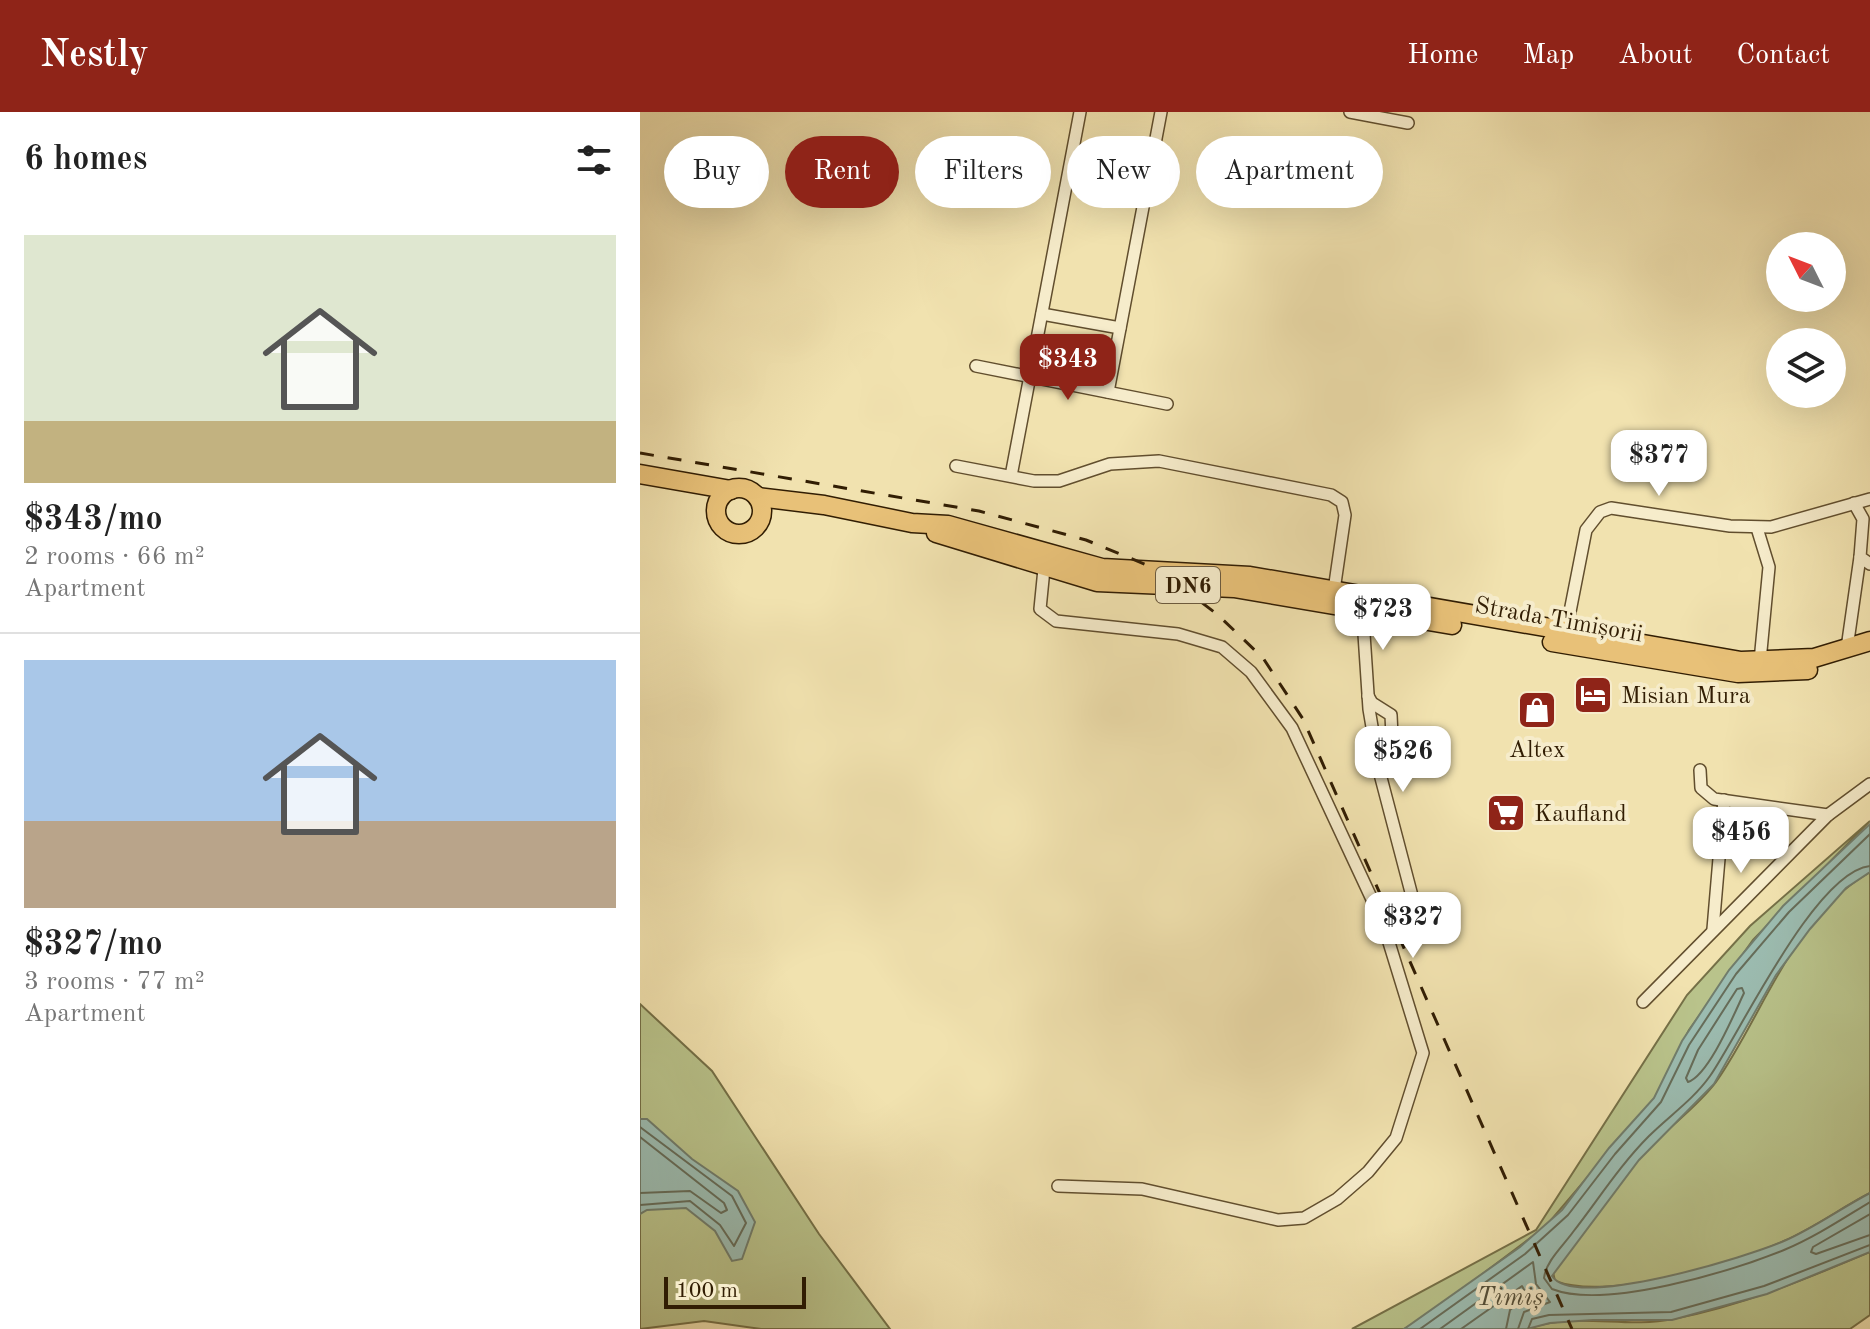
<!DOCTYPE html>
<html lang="en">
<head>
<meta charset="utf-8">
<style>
  :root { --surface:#fff; --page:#f6f6f6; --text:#222; --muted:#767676; --line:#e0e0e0; --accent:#8f2418 }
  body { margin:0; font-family:"Old Standard TT",serif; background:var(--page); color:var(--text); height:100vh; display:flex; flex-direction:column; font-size:30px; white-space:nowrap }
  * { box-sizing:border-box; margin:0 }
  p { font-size:26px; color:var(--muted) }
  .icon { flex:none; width:44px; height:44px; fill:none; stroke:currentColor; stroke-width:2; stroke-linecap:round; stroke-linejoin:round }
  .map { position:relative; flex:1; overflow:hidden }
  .details { display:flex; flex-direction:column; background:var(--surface); width:640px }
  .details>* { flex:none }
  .top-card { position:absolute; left:24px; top:24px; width:760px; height:72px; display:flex; gap:16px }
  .needle { width:52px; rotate:312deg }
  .tools { position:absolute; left:1126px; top:120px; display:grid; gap:16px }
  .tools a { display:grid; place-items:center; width:80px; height:80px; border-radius:50%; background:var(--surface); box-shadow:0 8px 32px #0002; font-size:40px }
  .scale { position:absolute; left:24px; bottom:20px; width:142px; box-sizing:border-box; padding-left:8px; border:4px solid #311d03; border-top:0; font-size:22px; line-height:28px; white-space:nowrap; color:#311d03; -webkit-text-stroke:6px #f6eccb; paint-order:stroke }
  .price { position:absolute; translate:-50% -68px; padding:0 18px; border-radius:16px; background:#fff; color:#222; font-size:26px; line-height:52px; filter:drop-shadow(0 2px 4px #0008) }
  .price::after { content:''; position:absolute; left:50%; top:48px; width:24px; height:18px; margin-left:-12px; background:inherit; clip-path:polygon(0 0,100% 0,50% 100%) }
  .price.current { background:var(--accent); color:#fff }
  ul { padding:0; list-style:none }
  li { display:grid; align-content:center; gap:16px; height:424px; padding:0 24px }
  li+li { border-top:2px solid var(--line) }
  li span { display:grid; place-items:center; height:248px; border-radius:0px; color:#555 }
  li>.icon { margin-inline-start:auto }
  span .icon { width:144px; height:144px; fill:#fffc; stroke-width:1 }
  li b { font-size:34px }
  h2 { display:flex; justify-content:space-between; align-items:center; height:96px; padding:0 24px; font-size:34px }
  .chip { padding:0 28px; border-radius:36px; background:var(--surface); box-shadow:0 8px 32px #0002; font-size:28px; line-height:72px }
  .chip.current { background:var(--accent); color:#fff }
  header { display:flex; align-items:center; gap:48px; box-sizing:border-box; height:112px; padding:0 40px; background:var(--accent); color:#fff }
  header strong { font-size:38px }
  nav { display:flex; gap:44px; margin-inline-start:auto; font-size:28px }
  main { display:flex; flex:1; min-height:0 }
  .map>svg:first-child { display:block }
  .green { fill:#b9c38b; stroke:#757047; stroke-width:2 }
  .water { fill:#9cbdb2; stroke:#717d6c; stroke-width:2 }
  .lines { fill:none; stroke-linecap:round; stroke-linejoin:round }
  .shore { stroke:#666d5a; stroke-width:2 }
  .street-casing { stroke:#614e2e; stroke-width:14 }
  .primary-casing { stroke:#311d03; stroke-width:21 }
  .street { stroke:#f6eccb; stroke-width:11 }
  .primary { stroke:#e8c178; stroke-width:18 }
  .rail { stroke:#311d03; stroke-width:3; stroke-dasharray:14 14; stroke-linecap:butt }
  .labels { text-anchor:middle; stroke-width:8; stroke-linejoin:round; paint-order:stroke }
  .shield { fill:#f6eccb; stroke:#6c5b3f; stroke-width:2 }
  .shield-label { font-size:22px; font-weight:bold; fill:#311d03 }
  .street-label { font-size:24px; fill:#311d03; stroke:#f6eccb }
  .poi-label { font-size:24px; fill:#311d03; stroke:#f6eccb; text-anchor:start }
  .water-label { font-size:26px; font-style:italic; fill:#514d38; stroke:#f6eccb }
</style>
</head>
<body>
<header>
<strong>Nestly</strong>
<nav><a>Home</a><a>Map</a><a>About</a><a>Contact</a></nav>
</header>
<main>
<section class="details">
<h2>6 homes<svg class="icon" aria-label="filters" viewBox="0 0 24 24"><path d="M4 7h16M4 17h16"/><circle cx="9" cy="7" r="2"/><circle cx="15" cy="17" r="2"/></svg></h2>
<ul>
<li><span style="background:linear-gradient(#dfe7d0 75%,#c2b280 0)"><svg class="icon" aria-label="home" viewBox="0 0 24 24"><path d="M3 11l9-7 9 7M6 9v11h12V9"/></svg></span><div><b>$343/mo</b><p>2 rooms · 66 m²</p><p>Apartment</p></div></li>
<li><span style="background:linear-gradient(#a9c7e8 65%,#b9a48a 0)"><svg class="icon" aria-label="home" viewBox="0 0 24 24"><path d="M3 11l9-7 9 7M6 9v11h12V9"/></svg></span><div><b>$327/mo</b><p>3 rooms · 77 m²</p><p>Apartment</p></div></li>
</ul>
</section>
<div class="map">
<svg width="1230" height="1217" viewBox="0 0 1230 1217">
  <rect width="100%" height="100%" fill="#f1e2af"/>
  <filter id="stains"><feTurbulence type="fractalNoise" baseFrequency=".0025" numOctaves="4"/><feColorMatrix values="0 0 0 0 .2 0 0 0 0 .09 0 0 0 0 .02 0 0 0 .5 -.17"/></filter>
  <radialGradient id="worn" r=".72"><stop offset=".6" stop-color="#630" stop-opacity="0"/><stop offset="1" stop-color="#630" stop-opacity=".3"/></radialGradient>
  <g class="green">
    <polygon points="1230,709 1113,828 1049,918 1015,986 906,1114 791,1201 764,1217 712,1217 896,1118 1047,883 1110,814"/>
    <path d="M 1230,760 L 1230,1081 C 1201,1096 1174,1116 1144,1129 C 1092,1152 968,1189 915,1169 L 913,1160 C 941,1119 980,1064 1015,1030 C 1035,1010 1059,993 1076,970 C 1124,902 1152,804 1230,760 Z"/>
    <polygon points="0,892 72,959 179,1122 250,1217 121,1217 64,1209 0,1217"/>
    <path d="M 1230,1140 L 1230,1203 L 1210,1217 L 887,1217 C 934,1199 985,1217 1033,1207 C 1101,1194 1166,1167 1230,1140 Z"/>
  </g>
  <g class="water">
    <path d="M 1230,712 L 1230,760 L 1206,776 L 1170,817 L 1136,863 L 1074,972 L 999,1048 L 912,1164 C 934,1199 1110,1144 1144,1129 C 1174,1116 1201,1096 1230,1081 L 1230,1140 L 1127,1182 L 1032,1208 L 953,1208 L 910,1211 L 887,1217 L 764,1217 L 880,1135 L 922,1098 L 969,1036 L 1014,986 L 1042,929 L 1089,858 L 1143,794 Z"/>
    <polygon points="0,1007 7,1007 52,1047 98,1079 115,1110 102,1147 92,1149 75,1119 46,1096 7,1098 0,1102"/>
  </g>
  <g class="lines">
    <g class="shore">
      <path d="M 1230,754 C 1175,760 1100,921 1070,964 C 1053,988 1029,1004 1009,1024 C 980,1053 958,1088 933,1120 C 923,1134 906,1149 904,1166 L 912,1177 C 965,1198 1092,1159 1144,1138 C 1175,1125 1202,1107 1230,1090"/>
      <path d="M 1097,877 L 1102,876 L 1104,881 C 1094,902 1069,963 1048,970 L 1046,966 L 1058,938 Z"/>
      <polyline points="0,1015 92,1084 106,1111 94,1134 80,1113 50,1089 0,1093"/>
      <polyline points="0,1025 84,1091 87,1098 81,1101 50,1079 0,1081"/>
      <polyline points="1230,1102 1173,1135 1171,1140 1176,1142 1230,1123"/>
      <polyline points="780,1217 885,1142 928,1103 975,1042 1021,990 1049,933 1096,862 1149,800 1230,722"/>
      <polyline points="800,1217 893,1150 896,1172 910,1190 884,1200 878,1217"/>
      <polyline points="821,1217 882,1174 887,1183 870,1198 866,1217"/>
      <polyline points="888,1217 892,1207 909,1203 1031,1200 1124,1174 1230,1133"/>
    </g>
    <g class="street-casing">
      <g id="street">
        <polyline points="710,0 768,11"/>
        <polyline points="402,202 480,216"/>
        <polyline points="336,254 527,292"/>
        <polyline points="468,280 521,0"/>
        <polyline points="316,354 394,369 419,369 470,352 519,349 691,383 702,390 705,403 693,485"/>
        <polyline points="371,364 440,0"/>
        <polyline points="1214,391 1223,407 1220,445 1230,452"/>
        <polyline points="1117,416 1129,455 1120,549"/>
        <polyline points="405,447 400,497 416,509 538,522 582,535 611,560 652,616 743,811 783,941 756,1026 728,1060 697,1087 664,1106 638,1108 502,1077 418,1074"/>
        <polyline points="722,492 729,597 740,662 772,784"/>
        <polyline points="926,520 946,418 960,400 971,396 1090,414 1131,415 1230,387"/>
        <polyline points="1207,536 1220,445"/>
        <polyline points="728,584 732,591 751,603 753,645"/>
        <polyline points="1060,658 1061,676 1074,687 1188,703"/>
        <polyline points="1073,817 1084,688"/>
        <polyline points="1003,890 1188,703 1230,672"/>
      </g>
    </g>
    <g class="primary-casing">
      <g id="primary">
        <polyline points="0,362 91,378"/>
        <circle cx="99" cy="399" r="23"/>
        <polyline points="118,385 184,393 272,411 308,413 462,456 610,464 1101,549 1174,546 1230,529"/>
        <polyline points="296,421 457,470 594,476 812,513"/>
        <polyline points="912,530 1098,561 1168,558"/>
      </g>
    </g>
    <use href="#street" class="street"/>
    <use href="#primary" class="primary"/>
    <polyline class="rail" points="0,341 339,399 446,428 519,458 578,503 623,546 663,607 932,1217"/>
  </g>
  <defs>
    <g id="hotel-square" transform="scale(2)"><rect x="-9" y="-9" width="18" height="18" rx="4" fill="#8f2418" stroke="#f6eccb"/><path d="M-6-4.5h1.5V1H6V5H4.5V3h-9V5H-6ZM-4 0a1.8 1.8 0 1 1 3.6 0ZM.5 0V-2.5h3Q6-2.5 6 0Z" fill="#fff"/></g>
    <g id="shop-square" transform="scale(2)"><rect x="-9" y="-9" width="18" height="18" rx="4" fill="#8f2418" stroke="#f6eccb"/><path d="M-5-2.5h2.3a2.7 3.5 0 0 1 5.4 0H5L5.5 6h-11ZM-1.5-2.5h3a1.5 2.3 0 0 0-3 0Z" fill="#fff"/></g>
    <g id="supermarket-square" transform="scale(2)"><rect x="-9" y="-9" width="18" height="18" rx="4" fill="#8f2418" stroke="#f6eccb"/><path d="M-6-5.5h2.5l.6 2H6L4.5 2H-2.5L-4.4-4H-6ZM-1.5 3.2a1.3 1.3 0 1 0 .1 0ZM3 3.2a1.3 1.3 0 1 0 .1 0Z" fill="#fff"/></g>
  </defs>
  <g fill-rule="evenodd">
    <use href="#hotel-square" x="953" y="583"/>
    <use href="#shop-square" x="897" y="598"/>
    <use href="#supermarket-square" x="866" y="701"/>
  </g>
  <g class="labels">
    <rect class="shield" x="516" y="455" width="64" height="36" rx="6"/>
    <g class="shield-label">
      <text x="548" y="481">DN6</text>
    </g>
    <g class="street-label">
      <text transform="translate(919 507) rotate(10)" y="8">Strada Timișorii</text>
    </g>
    <g class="poi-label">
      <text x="981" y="591">Misian Mura</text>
      <text x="897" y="645" text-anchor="middle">Altex</text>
      <text x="894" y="709">Kaufland</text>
    </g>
    <g class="water-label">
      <text x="870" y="1193">Timiș</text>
    </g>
  </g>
  <rect width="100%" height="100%" filter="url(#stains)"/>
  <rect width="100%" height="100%" fill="url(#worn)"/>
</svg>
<div class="tools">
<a><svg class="needle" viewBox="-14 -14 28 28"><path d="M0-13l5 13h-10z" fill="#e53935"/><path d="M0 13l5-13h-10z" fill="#767676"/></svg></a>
<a><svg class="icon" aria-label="layers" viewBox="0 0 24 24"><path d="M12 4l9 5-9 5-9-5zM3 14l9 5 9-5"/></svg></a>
</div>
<div class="scale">100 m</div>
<b class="price current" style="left:428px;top:290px">$343</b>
<b class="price" style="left:1019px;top:386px">$377</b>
<b class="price" style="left:743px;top:540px">$723</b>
<b class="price" style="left:763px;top:682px">$526</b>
<b class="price" style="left:1101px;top:763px">$456</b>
<b class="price" style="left:773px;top:848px">$327</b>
<div class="top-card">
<a class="chip">Buy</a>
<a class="chip current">Rent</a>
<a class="chip">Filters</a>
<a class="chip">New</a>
<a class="chip">Apartment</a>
</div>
</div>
</main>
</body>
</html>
